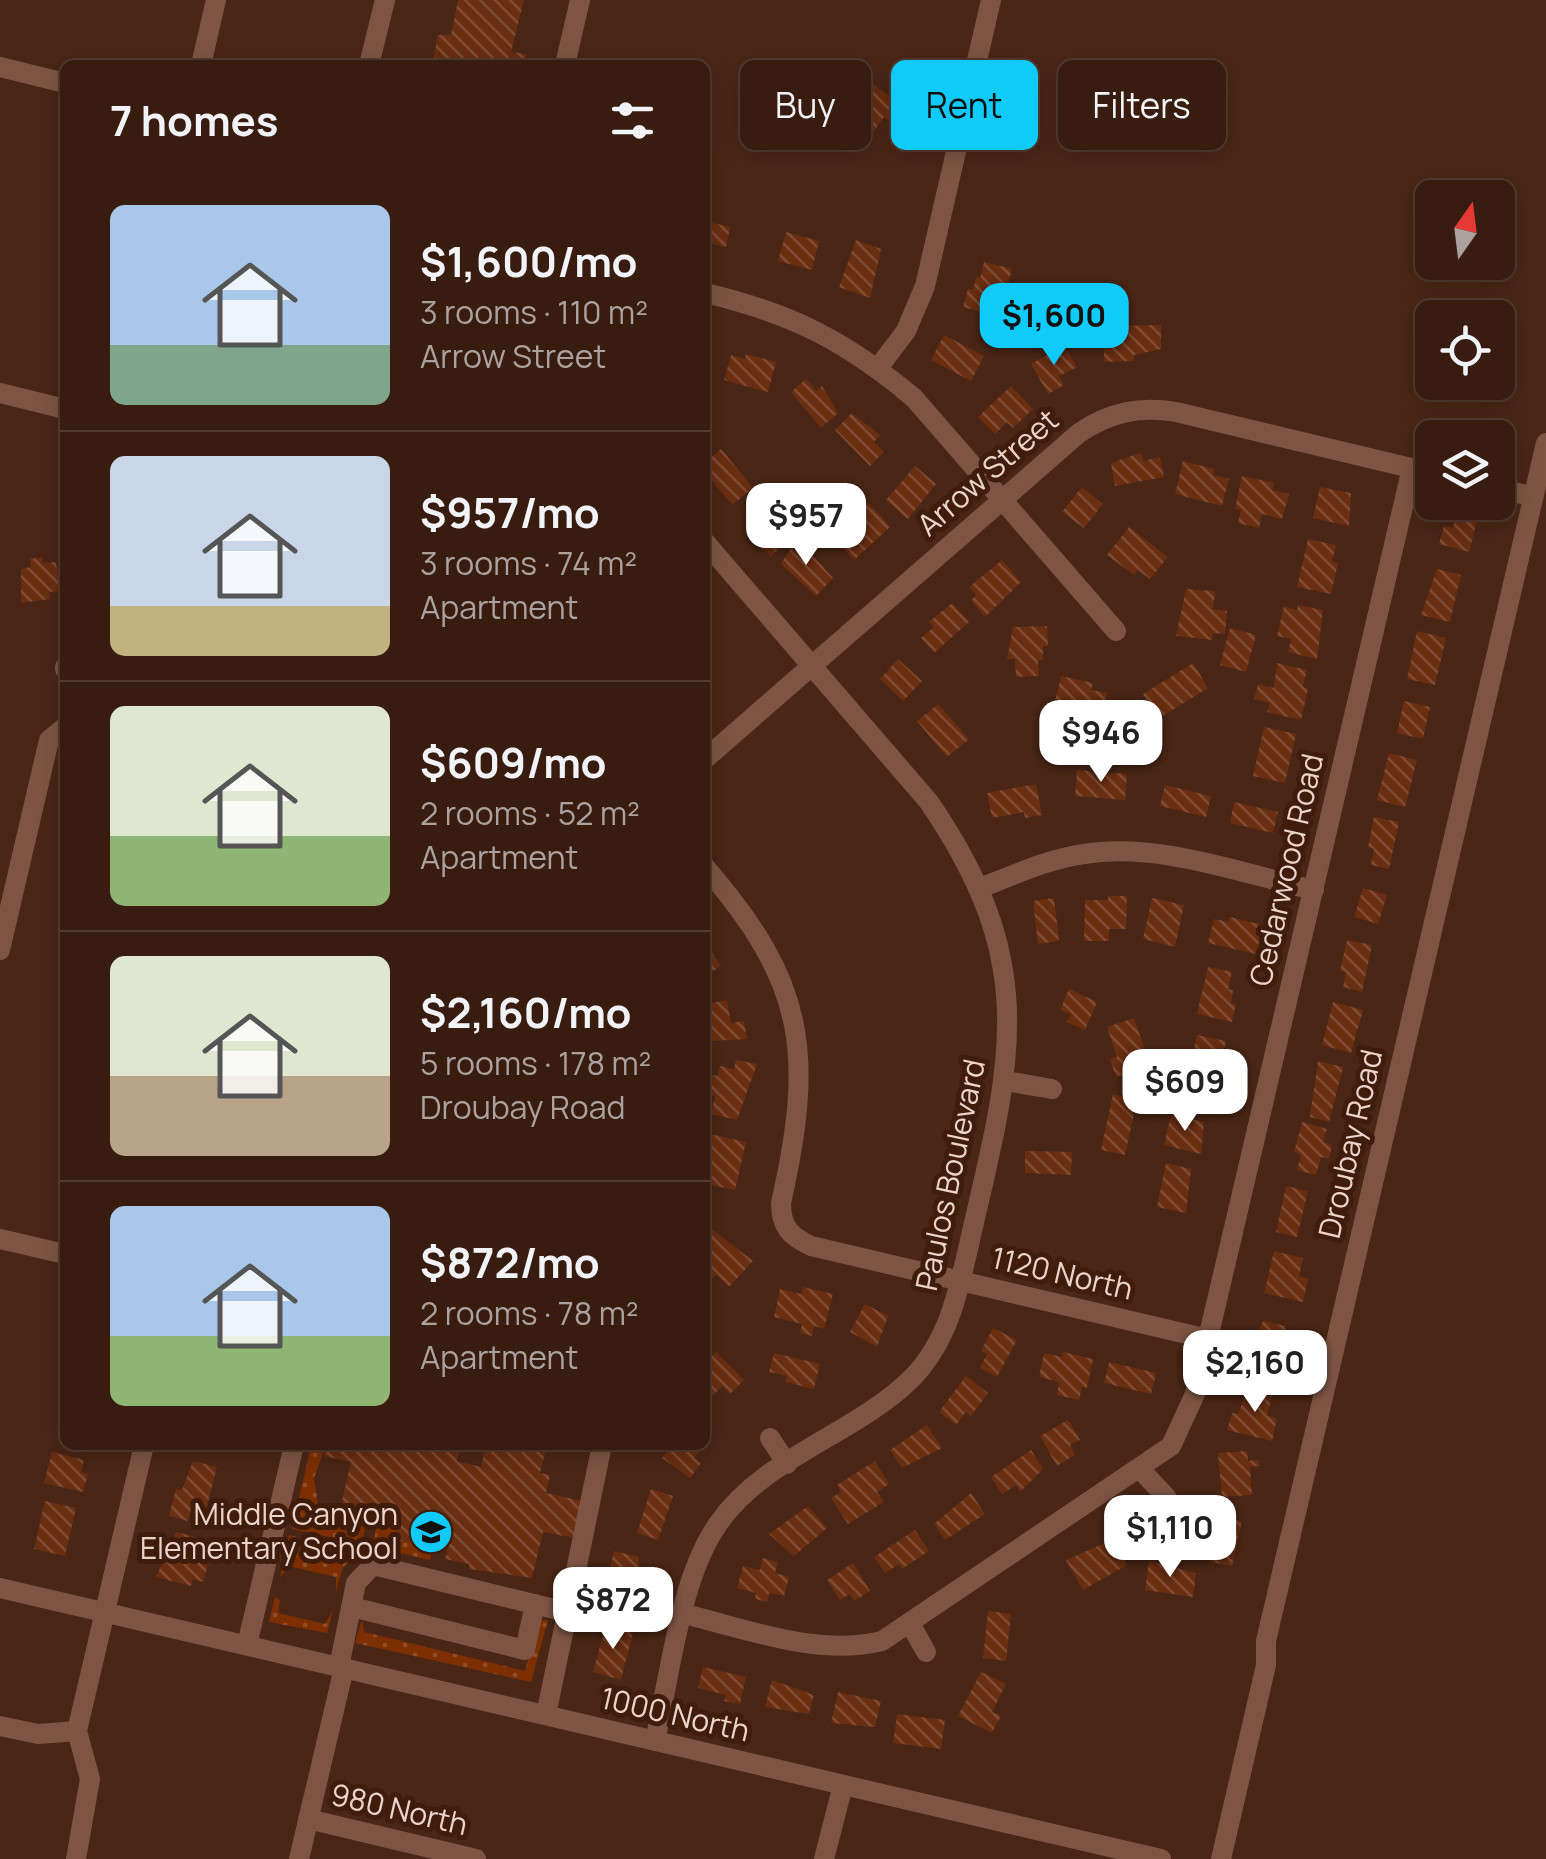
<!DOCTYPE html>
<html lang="en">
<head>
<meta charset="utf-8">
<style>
  :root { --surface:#381c10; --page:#43291e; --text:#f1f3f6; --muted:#aba19f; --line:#523a30; --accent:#10cafa }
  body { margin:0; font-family:Manrope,sans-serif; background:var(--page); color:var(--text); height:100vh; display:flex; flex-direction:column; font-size:38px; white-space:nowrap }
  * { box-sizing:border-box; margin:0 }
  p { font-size:32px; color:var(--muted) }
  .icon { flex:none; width:55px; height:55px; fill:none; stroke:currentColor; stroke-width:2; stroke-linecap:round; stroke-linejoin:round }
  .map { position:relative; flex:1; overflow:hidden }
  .side { position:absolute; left:60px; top:60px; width:650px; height:1390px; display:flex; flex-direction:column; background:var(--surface); border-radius:15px; box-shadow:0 5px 25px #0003,0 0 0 2px var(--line) }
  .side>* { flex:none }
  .top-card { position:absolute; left:740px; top:60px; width:655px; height:90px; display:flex; gap:20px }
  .needle { width:65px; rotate:14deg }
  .fabs { position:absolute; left:1415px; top:180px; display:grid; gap:20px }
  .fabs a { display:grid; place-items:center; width:100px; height:100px; border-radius:15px; background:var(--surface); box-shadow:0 5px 25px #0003,0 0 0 2px var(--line); font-size:50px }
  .price { position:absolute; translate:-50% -85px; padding:0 22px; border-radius:20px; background:#fff; color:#222; font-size:32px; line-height:65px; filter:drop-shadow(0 2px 5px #0008) }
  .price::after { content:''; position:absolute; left:50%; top:60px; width:30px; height:22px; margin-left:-15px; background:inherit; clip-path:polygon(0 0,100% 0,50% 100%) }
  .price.active { background:var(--accent); color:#111 }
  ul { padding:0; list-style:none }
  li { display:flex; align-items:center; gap:30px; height:250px; padding:0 50px }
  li+li { border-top:2px solid var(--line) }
  li span { display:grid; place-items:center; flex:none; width:280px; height:200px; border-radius:15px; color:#555 }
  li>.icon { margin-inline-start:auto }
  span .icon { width:120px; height:120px; fill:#fffc; stroke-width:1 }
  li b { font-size:42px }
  h2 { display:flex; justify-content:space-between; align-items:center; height:120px; padding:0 50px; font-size:42px }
  .pill { padding:0 35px; border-radius:15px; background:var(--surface); box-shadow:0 5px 25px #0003,0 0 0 2px var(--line); font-size:35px; line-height:90px }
  .pill.active { background:var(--accent); color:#111 }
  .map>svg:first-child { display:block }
  .grass { fill:url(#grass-dots) }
  .building { fill:url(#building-back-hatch) }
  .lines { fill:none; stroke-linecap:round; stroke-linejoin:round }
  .minor { stroke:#7e5544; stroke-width:20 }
  .labels { text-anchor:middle; stroke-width:10; stroke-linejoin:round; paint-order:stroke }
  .street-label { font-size:30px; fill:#ecd4ca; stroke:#3f1c0c }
  .poi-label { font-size:30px; fill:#ecd4ca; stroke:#3f1c0c; text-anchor:end }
</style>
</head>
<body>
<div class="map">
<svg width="1546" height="1859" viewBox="0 0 1546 1859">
  <defs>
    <pattern id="grass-dots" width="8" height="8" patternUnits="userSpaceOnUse" patternTransform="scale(2.5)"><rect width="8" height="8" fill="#7d2f02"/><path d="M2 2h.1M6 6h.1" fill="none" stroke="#904c26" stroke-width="1.8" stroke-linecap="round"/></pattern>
    <pattern id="building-back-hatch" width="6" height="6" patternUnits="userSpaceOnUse" patternTransform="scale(2.5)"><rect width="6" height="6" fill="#6a2e11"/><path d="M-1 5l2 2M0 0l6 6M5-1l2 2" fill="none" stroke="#7f4b32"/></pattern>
  </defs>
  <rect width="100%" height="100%" fill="#4a2616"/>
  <g class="grass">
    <polygon points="311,1445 326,1445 314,1478 318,1504 367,1515 362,1544 292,1529"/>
    <polygon points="380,1504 394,1507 400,1542 435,1535 430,1560 373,1547"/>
    <polygon points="289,1535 357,1552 342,1569 336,1592 336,1577 289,1566 280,1578"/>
    <polygon points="275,1597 280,1600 278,1613 325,1624 333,1610 327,1633 269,1622"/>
    <polygon points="362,1619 364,1632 525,1671 539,1621 548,1620 531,1682 355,1643"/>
  </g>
  <g class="building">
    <polygon points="458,0 524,0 511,52 527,54 524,65 432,65 438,35 451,35"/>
    <polygon points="863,77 904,107 892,123 884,117 871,135 838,111"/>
    <polygon points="705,221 730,227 726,247 705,242"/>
    <polygon points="786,232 819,241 812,270 778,261"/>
    <polygon points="856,240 881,249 870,298 839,287"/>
    <polygon points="984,262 1012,269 1006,292 1016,295 1011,314 1001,311 999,317 963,307 968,289 973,290 976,277 980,278"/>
    <polygon points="1161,325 1161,349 1134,355 1134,361 1104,362 1104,338 1111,338 1111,326"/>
    <polygon points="944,335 984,356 971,381 931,360"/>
    <polygon points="1064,345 1077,367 1059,376 1064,385 1048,394 1031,364"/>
    <polygon points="746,354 776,362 768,392 724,380 731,355 745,359"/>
    <polygon points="806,379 816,391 822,386 838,413 821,428 791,392"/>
    <polygon points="1011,386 1033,409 1013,428 1007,422 995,434 978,417"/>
    <polygon points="852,413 880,435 874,442 884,452 870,466 835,430"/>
    <polygon points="721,449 753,488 732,505 705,472 705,462"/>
    <polygon points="1141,453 1143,461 1160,457 1164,477 1115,486 1111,463"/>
    <polygon points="1183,461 1214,469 1213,475 1229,479 1222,506 1175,494"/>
    <polygon points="915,466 936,484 908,519 886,500"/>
    <polygon points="1242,476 1274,483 1272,490 1289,494 1282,519 1262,514 1259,528 1238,523 1241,510 1235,509"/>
    <polygon points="1082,487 1103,504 1084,528 1062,512"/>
    <polygon points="1320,487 1351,493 1349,526 1313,518"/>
    <polygon points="763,491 799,528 771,557 746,532 757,522 745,509"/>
    <polygon points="869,503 890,527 854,560 832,536"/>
    <polygon points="1456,516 1477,521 1469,552 1439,544 1444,526 1453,528"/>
    <polygon points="1129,527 1168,557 1150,579 1138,570 1134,575 1107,555"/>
    <polygon points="797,538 833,578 816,596 781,564"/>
    <polygon points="1308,539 1336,545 1332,562 1338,563 1331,594 1297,587"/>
    <polygon points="42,557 43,563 56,562 60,591 49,592 50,599 21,603 21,569 31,567 30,559"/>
    <polygon points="1002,560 1021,582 985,617 971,600 976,595 969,587"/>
    <polygon points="1437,569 1461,575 1450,622 1421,615"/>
    <polygon points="1186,589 1215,591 1213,609 1227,611 1225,634 1213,633 1212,640 1176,636"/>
    <polygon points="952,603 969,622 934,653 921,638 934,627 929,622"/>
    <polygon points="1298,605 1323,610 1317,659 1288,652 1291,639 1277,636 1284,606 1297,610"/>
    <polygon points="1047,626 1048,646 1043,646 1043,660 1038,660 1039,676 1016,677 1015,659 1007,659 1013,627"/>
    <polygon points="1230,628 1256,635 1246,672 1220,665"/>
    <polygon points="1417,631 1446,638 1435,685 1407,679"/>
    <polygon points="898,659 922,681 903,701 880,679"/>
    <polygon points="1193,663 1208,688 1158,719 1143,694"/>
    <polygon points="1277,663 1307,670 1303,687 1308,689 1301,720 1267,712 1270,703 1254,699 1258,684 1274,688"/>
    <polygon points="1061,676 1093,683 1091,690 1107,693 1101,721 1053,710"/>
    <polygon points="1404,701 1430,707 1423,739 1397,733"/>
    <polygon points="938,704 969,739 947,757 917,721"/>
    <polygon points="1264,727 1296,734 1285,783 1253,776"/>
    <polygon points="1389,753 1417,760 1405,807 1377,800"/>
    <polygon points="1077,770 1127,774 1125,800 1075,796"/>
    <polygon points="1036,784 1042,815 1025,818 1024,812 992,818 987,793"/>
    <polygon points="1165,785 1211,796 1206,817 1160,806"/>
    <polygon points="1234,802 1278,812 1273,833 1230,823"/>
    <polygon points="1374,817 1399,822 1389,869 1371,865 1374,849 1368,847"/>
    <polygon points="1363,888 1387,895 1378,924 1354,917"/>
    <polygon points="1108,896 1127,896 1126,929 1109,929 1109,941 1084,941 1085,900 1108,900"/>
    <polygon points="1054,898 1059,941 1038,944 1033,901"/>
    <polygon points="1152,898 1184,905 1175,947 1143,939"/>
    <polygon points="1230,917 1263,925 1256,954 1208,943 1214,919 1229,922"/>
    <polygon points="1347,940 1372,945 1362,992 1343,987 1346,972 1340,971"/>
    <polygon points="705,942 721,966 705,976"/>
    <polygon points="1208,967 1232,972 1228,989 1233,990 1231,1003 1236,1004 1232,1022 1197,1014"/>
    <polygon points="1069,989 1097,1002 1085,1030 1067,1022 1071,1014 1060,1010"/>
    <polygon points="727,1000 731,1023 744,1021 747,1039 711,1041 710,1030 705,1030 705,1004"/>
    <polygon points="1333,1002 1363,1010 1351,1053 1322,1045"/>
    <polygon points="1134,1018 1150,1065 1116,1077 1110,1059 1117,1057 1107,1027"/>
    <polygon points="1197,1035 1226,1041 1215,1089 1186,1082"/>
    <polygon points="736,1060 757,1064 737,1120 711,1114 715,1096 705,1094 707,1074 718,1076 720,1066 734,1069"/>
    <polygon points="1318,1061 1343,1067 1329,1122 1310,1117"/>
    <polygon points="1113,1094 1137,1100 1125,1155 1101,1150"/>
    <polygon points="1171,1114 1204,1122 1201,1154 1164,1145"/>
    <polygon points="1302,1122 1327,1129 1323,1142 1332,1145 1329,1159 1321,1157 1316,1175 1297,1170 1301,1154 1294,1152"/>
    <polygon points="705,1133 746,1142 735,1190 705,1184"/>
    <polygon points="1025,1151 1072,1152 1071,1175 1025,1173"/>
    <polygon points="1166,1163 1191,1169 1186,1213 1157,1207"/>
    <polygon points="1286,1186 1308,1191 1297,1237 1276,1232"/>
    <polygon points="713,1230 753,1261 729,1287 716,1275 710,1280 705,1275 705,1238"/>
    <polygon points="1274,1251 1303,1258 1299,1276 1308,1279 1303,1302 1264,1293"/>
    <polygon points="803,1287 833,1294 824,1329 814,1326 812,1336 800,1333 802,1324 774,1317 780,1289 801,1294"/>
    <polygon points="865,1304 888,1316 877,1347 850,1332"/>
    <polygon points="1263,1321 1286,1326 1278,1360 1249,1353"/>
    <polygon points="993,1328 1017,1340 997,1377 980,1368 987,1354 981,1351"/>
    <polygon points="716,1352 744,1380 730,1394 722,1386 705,1404 705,1363"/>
    <polygon points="1063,1352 1093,1359 1087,1388 1082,1387 1079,1400 1057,1395 1059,1382 1039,1377 1044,1353 1062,1357"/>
    <polygon points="774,1353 820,1364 814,1389 785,1382 787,1376 769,1372"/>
    <polygon points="1109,1362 1156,1373 1151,1394 1104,1383"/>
    <polygon points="966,1376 988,1393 971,1416 966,1412 956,1425 939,1412"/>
    <polygon points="1249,1386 1273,1391 1267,1416 1277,1418 1272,1441 1227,1430 1232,1413 1238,1414"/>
    <polygon points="1068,1420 1080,1440 1070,1445 1075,1455 1057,1466 1040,1436"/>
    <polygon points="927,1425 942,1448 902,1468 890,1450"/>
    <polygon points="326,1445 461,1445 457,1461 481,1467 486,1445 547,1445 540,1473 550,1475 546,1493 582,1501 574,1538 543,1532 532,1578 469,1569 469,1564 445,1559 450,1539 435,1535 400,1542 394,1507 370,1502 367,1515 340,1509 351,1462 324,1456"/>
    <polygon points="672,1445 702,1447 694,1458 701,1463 690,1478 662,1458"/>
    <polygon points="1031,1450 1043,1469 1020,1492 1016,1485 1002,1494 991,1477"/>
    <polygon points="1247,1451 1248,1461 1259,1460 1259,1466 1250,1467 1252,1495 1222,1497 1218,1453"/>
    <polygon points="52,1452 84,1460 81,1472 88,1474 83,1492 44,1483"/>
    <polygon points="193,1461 217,1467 205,1514 191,1510 188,1521 169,1516 176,1489 182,1490"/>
    <polygon points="875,1461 889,1484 877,1492 884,1502 848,1524 831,1498 841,1492 837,1485"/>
    <polygon points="651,1489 673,1496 658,1540 637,1533"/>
    <polygon points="971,1493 985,1514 945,1540 934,1524"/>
    <polygon points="45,1501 76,1508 65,1556 34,1549"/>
    <polygon points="808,1506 827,1528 794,1556 769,1534"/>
    <polygon points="1220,1517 1242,1521 1232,1566 1210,1562"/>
    <polygon points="915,1530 929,1551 902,1569 899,1564 885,1573 874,1557"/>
    <polygon points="176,1532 204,1539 198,1562 208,1565 203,1582 193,1579 191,1586 156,1577"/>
    <polygon points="1112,1540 1127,1565 1083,1590 1066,1560"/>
    <polygon points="614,1551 639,1557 636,1608 603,1600"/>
    <polygon points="763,1558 778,1562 775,1573 789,1577 784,1596 769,1593 767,1602 755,1599 756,1593 737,1588 743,1566 760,1570"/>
    <polygon points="1149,1561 1196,1573 1193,1597 1145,1590"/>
    <polygon points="853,1563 870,1591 854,1601 850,1594 840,1600 827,1580"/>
    <polygon points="988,1611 1011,1614 1006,1661 983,1658"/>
    <polygon points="606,1625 633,1632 621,1680 593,1672"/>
    <polygon points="703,1667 746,1677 740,1704 724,1701 726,1695 698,1688"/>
    <polygon points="981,1672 1006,1684 992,1712 1001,1716 992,1733 958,1716"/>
    <polygon points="772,1680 814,1695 809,1714 765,1707"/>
    <polygon points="838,1692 881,1701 875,1727 831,1723"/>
    <polygon points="897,1714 945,1720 941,1749 893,1743"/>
  </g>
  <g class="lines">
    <g class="minor">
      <polyline points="201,65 216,0"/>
      <polyline points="369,65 385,0"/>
      <polyline points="565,65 580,0"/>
      <polyline points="0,67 65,83"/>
      <path d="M 705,293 C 791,313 846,341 914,398 L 1116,631"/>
      <polyline points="878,368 906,331 925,286 991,0"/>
      <polyline points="0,393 65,409"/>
      <polyline points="1498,488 1533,497"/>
      <polyline points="65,667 65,669"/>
      <path d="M 705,759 L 1079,433 C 1110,412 1140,406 1176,412 L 1432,473"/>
      <path d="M 705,867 C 807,984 814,1055 781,1203 C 781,1227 790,1236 811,1246 L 1208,1339"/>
      <path d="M 980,888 C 1014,875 1048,859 1084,854 C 1159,842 1240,873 1314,890"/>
      <polyline points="0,950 49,740 65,727"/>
      <polyline points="1006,1081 1052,1089"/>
      <polyline points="0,1239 65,1254"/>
      <polyline points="770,1438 787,1464"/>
      <polyline points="1141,1470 1167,1498"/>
      <polyline points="0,1588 1161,1859"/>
      <polyline points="352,1607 525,1650 535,1604"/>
      <path d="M 684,1614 C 748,1629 817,1657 882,1641 L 1171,1446 L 1195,1394 L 1412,468"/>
      <polyline points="911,1625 926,1652"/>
      <polyline points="247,1645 294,1445"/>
      <polyline points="339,1667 356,1583 373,1565 567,1612"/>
      <polyline points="546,1715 602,1445"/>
      <polyline points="0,1726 38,1734 77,1731"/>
      <path d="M 655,1741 C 670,1675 680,1578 718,1524 C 764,1457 854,1435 911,1379 C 952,1338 960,1282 973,1227 C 1014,1053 1037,960 929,802 L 705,542"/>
      <polyline points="308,1819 476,1859"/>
      <polyline points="76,1859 90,1779 77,1731 144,1445"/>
      <polyline points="299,1859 344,1668"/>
      <polyline points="824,1859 843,1785"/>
      <polyline points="1221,1859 1266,1665 1266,1641 1546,443"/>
    </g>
  </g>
  <defs>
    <g id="school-disc" transform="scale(2.25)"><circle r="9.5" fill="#10cafa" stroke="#3f1c0c"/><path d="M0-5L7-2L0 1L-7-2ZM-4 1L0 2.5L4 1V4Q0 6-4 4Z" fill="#111"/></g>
  </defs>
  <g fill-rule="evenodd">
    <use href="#school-disc" x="431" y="1532"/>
  </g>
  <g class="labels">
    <g class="street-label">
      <text transform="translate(988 473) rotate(-41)" y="10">Arrow Street</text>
      <text transform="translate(1287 870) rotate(-77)" y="10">Cedarwood Road</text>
      <text transform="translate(1351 1144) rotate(-77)" y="10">Droubay Road</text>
      <text transform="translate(951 1175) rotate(-78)" y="10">Paulos Boulevard</text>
      <text transform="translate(1062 1274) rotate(13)" y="10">1120 North</text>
      <text transform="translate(675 1715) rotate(13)" y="10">1000 North</text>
      <text transform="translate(399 1810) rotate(13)" y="10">980 North</text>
    </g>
    <g class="poi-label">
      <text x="398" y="1525">Middle Canyon<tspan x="398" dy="34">Elementary School</tspan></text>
    </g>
  </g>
</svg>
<div class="fabs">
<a><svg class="needle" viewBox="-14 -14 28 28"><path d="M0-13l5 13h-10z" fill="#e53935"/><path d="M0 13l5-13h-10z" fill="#aba19f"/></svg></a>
<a><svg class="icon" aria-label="locate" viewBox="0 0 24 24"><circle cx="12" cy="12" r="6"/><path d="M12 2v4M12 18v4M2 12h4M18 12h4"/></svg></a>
<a><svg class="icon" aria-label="layers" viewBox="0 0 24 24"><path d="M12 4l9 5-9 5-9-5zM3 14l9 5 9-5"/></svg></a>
</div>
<b class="price active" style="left:1054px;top:368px">$1,600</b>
<b class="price" style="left:806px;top:568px">$957</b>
<b class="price" style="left:1101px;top:785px">$946</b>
<b class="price" style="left:1185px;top:1134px">$609</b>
<b class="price" style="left:1255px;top:1415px">$2,160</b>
<b class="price" style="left:1170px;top:1580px">$1,110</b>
<b class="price" style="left:613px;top:1652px">$872</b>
<div class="top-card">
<a class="pill">Buy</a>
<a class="pill active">Rent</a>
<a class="pill">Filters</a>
</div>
<section class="side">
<h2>7 homes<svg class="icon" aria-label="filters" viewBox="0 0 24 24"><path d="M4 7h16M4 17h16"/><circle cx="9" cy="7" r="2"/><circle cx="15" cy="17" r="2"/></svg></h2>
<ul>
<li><span style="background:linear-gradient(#a9c7e8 70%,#7fa58c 0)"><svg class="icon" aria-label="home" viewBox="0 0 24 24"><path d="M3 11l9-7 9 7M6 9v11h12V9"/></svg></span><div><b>$1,600/mo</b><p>3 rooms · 110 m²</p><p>Arrow Street</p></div></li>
<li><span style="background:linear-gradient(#c9d6e8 75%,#c2b280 0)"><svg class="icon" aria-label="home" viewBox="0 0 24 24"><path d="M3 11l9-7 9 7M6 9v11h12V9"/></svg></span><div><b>$957/mo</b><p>3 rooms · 74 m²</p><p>Apartment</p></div></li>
<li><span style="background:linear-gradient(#dfe7d0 65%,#8fb573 0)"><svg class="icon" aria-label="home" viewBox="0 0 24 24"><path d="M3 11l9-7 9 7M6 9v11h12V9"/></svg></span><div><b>$609/mo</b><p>2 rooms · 52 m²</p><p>Apartment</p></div></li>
<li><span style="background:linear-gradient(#dfe7d0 60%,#b9a48a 0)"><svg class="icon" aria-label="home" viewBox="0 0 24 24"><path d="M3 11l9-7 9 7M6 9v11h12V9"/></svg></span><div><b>$2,160/mo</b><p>5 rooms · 178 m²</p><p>Droubay Road</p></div></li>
<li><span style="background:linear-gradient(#a9c7e8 65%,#8fb573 0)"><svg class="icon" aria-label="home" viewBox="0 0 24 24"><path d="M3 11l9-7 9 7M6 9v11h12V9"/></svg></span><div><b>$872/mo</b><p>2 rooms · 78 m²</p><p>Apartment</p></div></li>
</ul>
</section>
</div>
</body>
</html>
